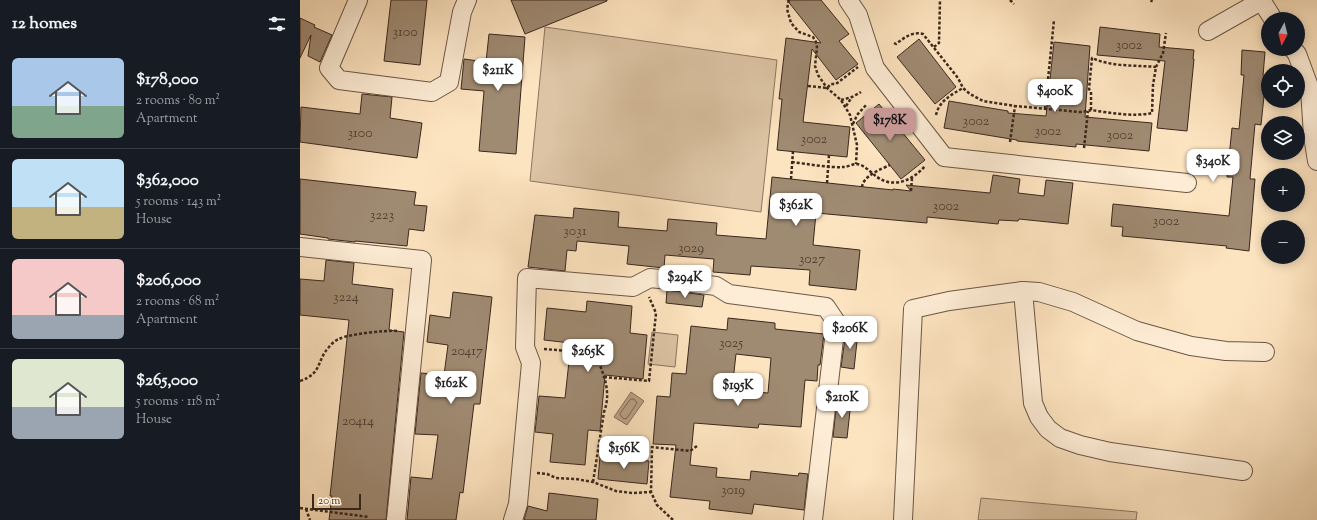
<!DOCTYPE html>
<html lang="en">
<head>
<meta charset="utf-8">
<style>
  :root { --surface:#171b24; --page:#242831; --text:#f1f3f6; --muted:#9ea1a6; --line:#363941; --accent:#c59692 }
  body { margin:0; font-family:"Sorts Mill Goudy",serif; background:var(--page); color:var(--text); height:100vh; display:flex; flex-direction:column; font-size:15px; white-space:nowrap }
  * { box-sizing:border-box; margin:0 }
  p { font-size:13px; color:var(--muted) }
  .icon { flex:none; width:22px; height:22px; fill:none; stroke:currentColor; stroke-width:2; stroke-linecap:round; stroke-linejoin:round }
  .map { position:relative; flex:1; overflow:hidden }
  .details { display:flex; flex-direction:column; background:var(--surface); width:300px }
  .details>* { flex:none }
  .needle { width:26px; rotate:187deg }
  .controls { position:absolute; left:961px; top:12px; display:grid; gap:8px }
  .controls a { display:grid; place-items:center; width:44px; height:44px; border-radius:50%; background:var(--surface); box-shadow:0 2px 10px #0003; font-size:20px }
  .scale { position:absolute; left:12px; bottom:10px; width:49px; box-sizing:border-box; padding-left:4px; border:2px solid #3a281e; border-top:0; font-size:11px; line-height:14px; white-space:nowrap; color:#3a281e; -webkit-text-stroke:3px #feedd6; paint-order:stroke }
  .price { position:absolute; translate:-50% -34px; padding:0 9px; border-radius:8px; background:#fff; color:#222; font-size:13px; line-height:26px; filter:drop-shadow(0 1px 2px #0008) }
  .price::after { content:''; position:absolute; left:50%; top:24px; width:12px; height:9px; margin-left:-6px; background:inherit; clip-path:polygon(0 0,100% 0,50% 100%) }
  .price.active { background:var(--accent); color:#111 }
  ul { padding:0; list-style:none }
  li { display:flex; align-items:center; gap:12px; height:100px; padding:0 12px }
  li+li { border-top:1px solid var(--line) }
  li span { display:grid; place-items:center; flex:none; width:112px; height:80px; border-radius:6px; color:#555 }
  li>.icon { margin-inline-start:auto }
  span .icon { width:48px; height:48px; fill:#fffc; stroke-width:1 }
  li b { font-size:17px }
  h2 { display:flex; justify-content:space-between; align-items:center; height:48px; padding:0 12px; font-size:17px }
  main { display:flex; flex:1; min-height:0 }
  .map>svg:first-child { display:block }
  .green { fill:#dcc4a4; stroke:#8b7661 }
  .water { fill:#bba489; stroke:#87725e }
  .lines { fill:none; stroke-linecap:round; stroke-linejoin:round }
  .shore { stroke:#7a6654; stroke-width:1 }
  .building { fill:#9f8a72; stroke:#3a281e; fill-rule:evenodd }
  .minor-casing { stroke:#6b5746; stroke-width:20 }
  .path { stroke:#3a281e; stroke-width:2.5; stroke-dasharray:3 2; stroke-linecap:butt }
  .minor { stroke:#feedd6; stroke-width:18 }
  .labels { text-anchor:middle; stroke-width:3; stroke-linejoin:round; paint-order:stroke }
  .number-label { font-size:14px; fill:#534033 }
</style>
</head>
<body>
<main>
<section class="details">
<h2>12 homes<svg class="icon" aria-label="filters" viewBox="0 0 24 24"><path d="M4 7h16M4 17h16"/><circle cx="9" cy="7" r="2"/><circle cx="15" cy="17" r="2"/></svg></h2>
<ul>
<li><span style="background:linear-gradient(#a9c7e8 60%,#7fa58c 0)"><svg class="icon" aria-label="home" viewBox="0 0 24 24"><path d="M3 11l9-7 9 7M6 9v11h12V9"/></svg></span><div><b>$178,000</b><p>2 rooms · 80 m²</p><p>Apartment</p></div></li>
<li><span style="background:linear-gradient(#bfe0f5 60%,#c2b280 0)"><svg class="icon" aria-label="home" viewBox="0 0 24 24"><path d="M3 11l9-7 9 7M6 9v11h12V9"/></svg></span><div><b>$362,000</b><p>5 rooms · 143 m²</p><p>House</p></div></li>
<li><span style="background:linear-gradient(#f6c9c9 70%,#9aa5b1 0)"><svg class="icon" aria-label="home" viewBox="0 0 24 24"><path d="M3 11l9-7 9 7M6 9v11h12V9"/></svg></span><div><b>$206,000</b><p>2 rooms · 68 m²</p><p>Apartment</p></div></li>
<li><span style="background:linear-gradient(#dfe7d0 60%,#9aa5b1 0)"><svg class="icon" aria-label="home" viewBox="0 0 24 24"><path d="M3 11l9-7 9 7M6 9v11h12V9"/></svg></span><div><b>$265,000</b><p>5 rooms · 118 m²</p><p>House</p></div></li>
</ul>
</section>
<div class="map">
<svg width="1017" height="520" viewBox="0 0 1017 520">
  <rect width="100%" height="100%" fill="#fde4c0"/>
  <filter id="stains"><feTurbulence type="fractalNoise" baseFrequency=".005" numOctaves="4"/><feColorMatrix values="0 0 0 0 .2 0 0 0 0 .09 0 0 0 0 .02 0 0 0 .5 -.17"/></filter>
  <radialGradient id="worn" r=".72"><stop offset=".6" stop-color="#630" stop-opacity="0"/><stop offset="1" stop-color="#630" stop-opacity=".3"/></radialGradient>
  <g class="green">
    <polygon points="245,27 477,60 461,212 230,181"/>
    <polygon points="352,332 378,335 375,367 348,364"/>
    <polygon points="681,498 837,512 836,520 678,520"/>
  </g>
  <polygon class="water" points="331,392 344,401 327,425 314,417"/>
  <g class="lines">
    <polygon class="shore" points="331,399 334,399 337,403 327,418 324,419 321,416 320,414"/>
  </g>
  <g class="building">
    <polygon points="91,0 127,0 120,65 84,61"/>
    <polygon points="211,0 307,0 307,1 225,34"/>
    <polygon points="487,0 521,0 549,34 539,41 558,64 536,80 512,49 503,122 550,127 547,157 477,150 482,99 479,99 486,38 521,43"/>
    <polygon points="0,18 15,25 14,27 32,35 20,62 8,56 11,35 0,58"/>
    <polygon points="800,27 860,34 859,47 894,50 893,59 894,59 887,131 857,128 865,61 797,55"/>
    <polygon points="189,34 225,37 216,154 179,151 184,91 161,89 164,59 186,62"/>
    <polygon points="619,39 656,87 635,104 597,57"/>
    <polygon points="754,42 790,46 785,117 852,123 849,151 776,144 776,147 717,141 717,140 644,128 649,101 708,111 708,113 746,116"/>
    <polygon points="942,50 965,52 963,76 966,77 961,125 955,124 950,179 955,179 949,251 926,248 927,246 822,236 823,227 811,226 813,204 929,216 933,177 927,177 932,128 939,129 944,75 941,75"/>
    <polygon points="62,94 92,97 90,118 122,123 117,158 0,142 1,107 60,114"/>
    <polygon points="579,104 625,160 601,179 556,123"/>
    <polygon points="693,175 720,179 718,193 744,196 746,180 773,183 768,224 719,219 718,221 699,220 698,224 627,217 627,223 516,213 513,245 560,250 556,290 509,285 510,270 451,266 450,275 413,272 414,259 365,255 364,268 327,264 329,246 277,241 276,251 267,250 265,271 228,267 235,215 273,218 274,208 319,212 318,227 367,231 368,219 417,223 416,235 466,239 472,177 593,190 593,189 611,191 606,185 690,193"/>
    <polygon points="0,179 116,192 114,205 127,206 124,231 109,229 107,246 55,241 55,242 28,239 28,238 0,234"/>
    <polygon points="26,260 54,263 52,284 93,289 89,330 104,332 86,520 29,520 32,496 30,496 49,320 0,315 0,279 24,281"/>
    <polygon points="367,290 404,295 402,307 366,303"/>
    <polygon points="153,292 192,297 180,404 174,404 163,493 160,492 156,520 107,520 111,477 132,479 138,435 115,434 121,373 144,375 148,345 127,342 130,315 150,318"/>
    <polygon points="287,301 332,306 330,333 347,335 343,379 305,375 300,431 288,430 285,465 250,462 253,434 235,432 239,396 265,398 271,343 244,340 247,308 286,312"/>
    <path d="M 428,318 L 475,323 L 475,329 L 524,334 L 520,365 L 518,365 L 517,381 L 505,380 L 501,427 L 459,424 L 458,428 L 394,423 L 390,465 L 417,468 L 416,477 L 450,480 L 451,471 L 498,476 L 499,473 L 508,474 L 504,510 L 454,504 L 452,514 L 409,509 L 410,501 L 370,497 L 376,445 L 353,444 L 357,396 L 370,397 L 372,373 L 386,374 L 391,326 L 427,330 ZM 436,354 L 471,358 L 468,393 L 432,390 Z"/>
    <polygon points="546,331 558,332 554,369 541,367"/>
    <polygon points="537,400 551,402 547,438 533,437"/>
    <polygon points="300,456 349,461 347,484 298,479"/>
    <polygon points="249,493 298,499 296,520 224,520 228,506 247,511"/>
  </g>
  <g class="lines">
    <g class="minor-casing">
      <g id="minor">
        <polyline points="58,0 29,68 39,80 132,92 149,82 162,12 167,0"/>
        <polyline points="548,0 558,15 575,68 644,157 887,183"/>
        <polyline points="961,0 973,19"/>
        <polyline points="908,31 961,1"/>
        <polyline points="993,49 997,54 1010,89 1013,136 1017,161"/>
        <polyline points="0,247 122,260 96,520"/>
        <polyline points="723,291 733,403 739,417 748,429 760,438 780,445 810,452 943,471"/>
        <polyline points="213,520 218,504 231,363 225,347 227,278 333,287 350,278 369,280 416,286 429,294 526,307 536,322 513,520"/>
        <polyline points="603,520 613,309 649,301 723,291 739,292 773,302 837,331 891,346 926,351 965,352"/>
      </g>
    </g>
    <g class="path">
      <polyline points="489,0 487,9 491,23 499,32 513,37 516,42 517,47 515,66 518,75 527,88 541,100 550,115 557,145 556,164"/>
      <polyline points="710,0 714,4"/>
      <polyline points="851,2 852,0"/>
      <path d="M 594,43 L 596,44 C 604,38 612,31 623,34 L 658,78 L 663,88 L 670,94 L 683,101 L 715,106 L 780,112 L 788,111 L 791,110 C 810,113 834,117 852,113 L 853,85 L 856,67 L 863,53 L 866,33"/>
      <polyline points="634,47 639,43 640,0"/>
      <polyline points="508,86 527,88 531,84 536,84 558,67"/>
      <polyline points="541,100 552,97 561,92"/>
      <polyline points="546,106 552,97"/>
      <polyline points="745,109 754,20"/>
      <path d="M 791,110 L 791,92 L 789,89 L 792,58 C 812,67 835,65 856,67"/>
      <path d="M 636,115 C 639,101 651,95 663,88"/>
      <polyline points="553,124 557,115 567,104"/>
      <polyline points="710,142 715,106"/>
      <polyline points="784,148 788,111"/>
      <path d="M 492,162 C 507,164 530,168 544,167 C 548,167 552,164 556,164 C 564,164 571,173 577,177 C 594,189 613,180 625,166"/>
      <polyline points="491,179 493,151"/>
      <polyline points="527,183 529,155"/>
      <path d="M 562,187 C 563,176 581,169 590,165"/>
      <polyline points="611,191 612,178"/>
      <polyline points="244,349 308,354"/>
      <polyline points="304,377 349,381 356,313 349,297"/>
      <path d="M 0,381 C 23,373 16,361 29,347 C 31,344 36,340 39,339 C 49,334 86,330 98,331"/>
      <polyline points="237,473 247,474 256,478 276,479 293,482 316,491 332,493 351,492"/>
      <path d="M 293,482 L 304,412 C 312,391 303,373 295,353"/>
      <polyline points="0,508 69,517"/>
      <polyline points="6,509 10,520"/>
      <polyline points="373,520 357,505 351,492 352,447 390,451 397,446"/>
    </g>
    <use href="#minor" class="minor"/>
  </g>
  <g class="labels">
    <g class="number-label">
      <text x="105" y="36">3100</text>
      <text x="829" y="49">3002</text>
      <text x="676" y="125">3002</text>
      <text x="748" y="135">3002</text>
      <text x="60" y="137">3100</text>
      <text x="820" y="139">3002</text>
      <text x="514" y="143">3002</text>
      <text x="646" y="210">3002</text>
      <text x="82" y="219">3223</text>
      <text x="866" y="225">3002</text>
      <text x="275" y="235">3031</text>
      <text x="391" y="252">3029</text>
      <text x="512" y="263">3027</text>
      <text x="46" y="301">3224</text>
      <text x="431" y="347">3025</text>
      <text x="167" y="355">20417</text>
      <text x="58" y="425">20414</text>
      <text x="433" y="494">3019</text>
    </g>
  </g>
  <rect width="100%" height="100%" filter="url(#stains)"/>
  <rect width="100%" height="100%" fill="url(#worn)"/>
</svg>
<div class="controls">
<a><svg class="needle" viewBox="-14 -14 28 28"><path d="M0-13l5 13h-10z" fill="#e53935"/><path d="M0 13l5-13h-10z" fill="#9ea1a6"/></svg></a>
<a><svg class="icon" aria-label="locate" viewBox="0 0 24 24"><circle cx="12" cy="12" r="6"/><path d="M12 2v4M12 18v4M2 12h4M18 12h4"/></svg></a>
<a><svg class="icon" aria-label="layers" viewBox="0 0 24 24"><path d="M12 4l9 5-9 5-9-5zM3 14l9 5 9-5"/></svg></a>
<a>+</a>
<a>−</a>
</div>
<div class="scale">20 m</div>
<b class="price" style="left:198px;top:92px">$211K</b>
<b class="price" style="left:755px;top:113px">$400K</b>
<b class="price active" style="left:590px;top:142px">$178K</b>
<b class="price" style="left:913px;top:183px">$340K</b>
<b class="price" style="left:496px;top:227px">$362K</b>
<b class="price" style="left:385px;top:299px">$294K</b>
<b class="price" style="left:550px;top:350px">$206K</b>
<b class="price" style="left:288px;top:373px">$265K</b>
<b class="price" style="left:151px;top:405px">$162K</b>
<b class="price" style="left:438px;top:407px">$195K</b>
<b class="price" style="left:542px;top:419px">$210K</b>
<b class="price" style="left:324px;top:470px">$156K</b>
</div>
</main>
</body>
</html>
